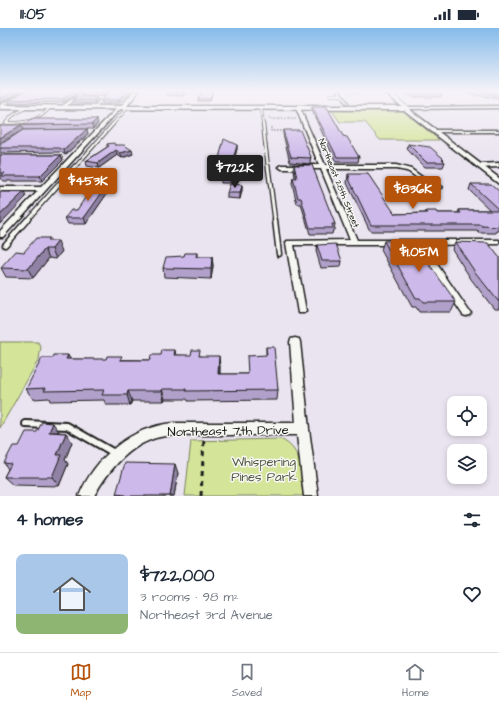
<!DOCTYPE html>
<html lang="en">
<head>
<meta charset="utf-8">
<style>
  :root { --surface:#fff; --page:#f2f2f3; --text:#1f2937; --muted:#747a83; --line:#e0e1e3; --accent:#b45309 }
  body { margin:0; font-family:"Architects Daughter",sans-serif; background:var(--page); color:var(--text); height:100vh; display:flex; flex-direction:column; font-size:15px; white-space:nowrap }
  * { box-sizing:border-box; margin:0 }
  p { font-size:13px; color:var(--muted) }
  .icon { flex:none; width:22px; height:22px; fill:none; stroke:currentColor; stroke-width:2; stroke-linecap:round; stroke-linejoin:round }
  .map { position:relative; height:468px; overflow:hidden }
  .side { display:flex; flex-direction:column; background:var(--surface); flex:1 }
  .side>* { flex:none }
  .buttons { position:absolute; left:447px; top:368px; display:grid; gap:8px }
  .buttons a { display:grid; place-items:center; width:40px; height:40px; border-radius:8px; background:var(--surface); box-shadow:0 2px 6px #0003; font-size:20px }
  .price { position:absolute; translate:-50% -34px; padding:0 9px; border-radius:4px; background:var(--accent); color:#fff; font-size:13px; line-height:26px; filter:drop-shadow(0 1px 2px #0008) }
  .price::after { content:''; position:absolute; left:50%; top:24px; width:12px; height:9px; margin-left:-6px; background:inherit; clip-path:polygon(0 0,100% 0,50% 100%) }
  .price.selected { background:#222; color:#fff }
  ul { padding:0; list-style:none }
  li { display:flex; align-items:center; gap:12px; height:100px; padding:0 16px }
  li+li { border-top:1px solid var(--line) }
  li span { display:grid; place-items:center; flex:none; width:112px; height:80px; border-radius:8px; color:#555 }
  li>.icon { margin-inline-start:auto }
  span .icon { width:48px; height:48px; fill:#fffc; stroke-width:1 }
  li b { font-size:17px }
  h2 { display:flex; justify-content:space-between; align-items:center; height:48px; padding:0 16px; font-size:17px }
  .status { display:flex; justify-content:space-between; align-items:center; height:28px; padding:0 20px; background:var(--surface); direction:ltr }
  .status svg { height:11px; fill:currentColor }
  .tabs { display:flex; justify-content:space-around; align-items:center; height:56px; border-top:1px solid var(--line); background:var(--surface); font-size:11px; color:var(--muted) }
  .tabs a { display:grid; justify-items:center; gap:2px }
  .tabs .selected { color:var(--accent) }
  .map>svg:first-child { display:block }
  .green { fill:#d4e599; stroke:#78805a }
  .lines { fill:none; stroke-linecap:round; stroke-linejoin:round }
  .lane-far4-casing { stroke:#1c1c1c; stroke-width:3.5 }
  .lane-far3-casing { stroke:#1c1c1c; stroke-width:4.5 }
  .lane-far2-casing { stroke:#1c1c1c; stroke-width:5.5 }
  .lane-far1-casing { stroke:#1c1c1c; stroke-width:7 }
  .lane-casing { stroke:#1c1c1c; stroke-width:10 }
  .street-casing { stroke:#1c1c1c; stroke-width:3 }
  .secondary-casing { stroke:#1c1c1c; stroke-width:3 }
  .path-far1 { stroke:#1c1c1c; stroke-width:1; stroke-dasharray:1.5 1.5; stroke-linecap:butt }
  .path { stroke:#1c1c1c; stroke-width:3; stroke-dasharray:5 5; stroke-linecap:butt }
  .lane-far4 { stroke:#f6f6f2; stroke-width:2 }
  .lane-far3 { stroke:#f6f6f2; stroke-width:2.5 }
  .lane-far2 { stroke:#f6f6f2; stroke-width:3 }
  .lane-far1 { stroke:#f6f6f2; stroke-width:4 }
  .lane { stroke:#f6f6f2; stroke-width:6 }
  .street { fill:#f6f6f2; fill-rule:evenodd }
  .secondary { fill:#f6f6f2; fill-rule:evenodd }
  .wall { fill:#b1a0c9; stroke:#1c1c1c }
  .shaded-wall { fill:#9082a4; stroke:#1c1c1c }
  .building { fill:#cebaea; stroke:#1c1c1c }
  .labels { text-anchor:middle; stroke-width:3; stroke-linejoin:round; paint-order:stroke }
  .far-street-label { font-size:9px; fill:#1c1c1c; stroke:#f6f6f2 }
  .near-street-label { font-size:13px; fill:#1c1c1c; stroke:#f6f6f2 }
  .near-park-label { font-size:13px; fill:#535842; stroke:#f6f6f2 }
</style>
</head>
<body>
<div class="status"><b>11:05</b><svg viewBox="0 0 49 12"><path d="M0 12V9h3v3zM5 12V6h3v6zM10 12V3h3v9zM15 12V0h3v12zM26 1h20v11H26zM47 4h2v5h-2z"/></svg></div>
<div class="map">
<svg width="499" height="468" viewBox="0 0 499 468">
  <rect width="100%" height="100%" fill="#eae4f0"/>
  <filter id="ink" filterUnits="userSpaceOnUse"><feTurbulence type="fractalNoise" baseFrequency=".025" numOctaves="2"/><feDisplacementMap in="SourceGraphic" scale="8" xChannelSelector="R" yChannelSelector="G"/><feConvolveMatrix kernelMatrix="1 2 1 2 8 2 1 2 1" color-interpolation-filters="sRGB"/></filter>
  <g filter="url(#ink)">
    <g class="green">
      <polygon points="331,81 402,82 439,112 380,112 365,94 340,94"/>
      <polygon points="0,314 38,314 41,319 39,331 0,400"/>
      <path d="M 280,411 C 304,421 300,446 303,468 L 185,468 L 191,413 Z"/>
    </g>
    <g class="lines">
      <g class="lane-far4-casing">
        <g id="lane-far4">
          <polyline points="388,63 408,80"/>
          <polyline points="330,67 342,67"/>
          <polyline points="93,70 104,70"/>
          <polyline points="97,76 112,63"/>
          <path d="M 27,79 L 12,88 L 6,95 C 23,95 39,94 50,79"/>
          <polyline points="261,80 263,97"/>
          <polyline points="112,97 127,80"/>
        </g>
      </g>
      <g class="lane-far3-casing">
        <g id="lane-far3">
          <polyline points="263,96 268,139"/>
          <polyline points="75,139 113,96"/>
        </g>
      </g>
      <g class="lane-far2-casing">
        <g id="lane-far2">
          <polyline points="268,138 275,193"/>
          <polyline points="26,193 75,138"/>
        </g>
      </g>
      <g class="lane-far1-casing">
        <g id="lane-far1">
          <polyline points="275,192 279,226"/>
          <polyline points="5,217 27,192"/>
        </g>
      </g>
      <g class="lane-casing">
        <polyline id="lane" points="26,396 67,398 116,426"/>
      </g>
      <g class="street-casing">
        <g id="street">
          <polygon points="25,63 29,63 0,79 0,77"/>
          <polygon points="84,63 87,63 64,80 62,80 62,78"/>
          <polygon points="337,63 340,63 348,75 346,75"/>
          <polygon points="383,63 386,63 406,79 499,78 499,80 405,81"/>
          <polygon points="118,79 121,80 3,209 0,209 0,203 38,163 0,163 0,159 41,159"/>
          <path d="M 298,79 L 300,80 L 325,137 L 396,137 L 411,141 L 426,152 L 442,159 L 441,160 C 429,161 418,150 409,144 C 405,142 400,142 396,141 L 326,141 L 357,212 L 499,212 L 499,216 L 424,217 L 469,283 L 471,285 L 469,287 L 466,288 L 463,287 L 416,217 L 294,217 L 306,283 L 304,285 L 298,285 L 286,215 L 287,213 L 350,212 L 321,141 L 282,141 L 279,139 L 282,137 L 319,137 L 296,80 Z"/>
          <polygon points="436,102 499,102 499,104 434,104 434,102"/>
          <polygon points="499,135 499,139 479,140 476,138 479,136"/>
          <path d="M 295,310 L 299,311 L 300,314 L 309,401 L 318,468 L 304,468 L 297,407 C 268,407 238,407 209,407 C 195,407 180,406 166,408 C 133,412 109,441 94,468 L 79,468 C 95,429 131,399 173,395 L 296,395 L 290,314 L 291,311 Z"/>
        </g>
      </g>
      <g class="secondary-casing">
        <polygon id="secondary" points="134,63 139,63 127,78 405,78 499,150 499,156 404,82 0,81 0,77 121,78"/>
      </g>
      <g class="path-far1">
        <polyline points="347,65 378,64"/>
        <polyline points="269,89 269,91 296,91"/>
        <polyline points="271,99 271,103 285,103"/>
      </g>
      <polyline class="path" points="201,468 204,411"/>
      <use href="#lane-far4" class="lane-far4"/>
      <use href="#lane-far3" class="lane-far3"/>
      <use href="#lane-far2" class="lane-far2"/>
      <use href="#lane-far1" class="lane-far1"/>
      <use href="#lane" class="lane"/>
      <use href="#street" class="street"/>
      <use href="#secondary" class="secondary"/>
    </g>
    <g class="wall">
      <polygon points="25,63 81,63 64,74 10,75 9,72"/>
      <polygon points="84,63 109,63 103,68 83,68 83,64"/>
      <polygon points="111,63 131,63 119,75 102,75 101,72"/>
      <polygon points="167,63 188,63 183,68 167,67 166,64"/>
      <polygon points="203,63 213,63 210,73 198,73 198,71"/>
      <polygon points="404,63 437,63 442,66 441,69 412,69"/>
      <polygon points="467,63 499,63 499,71 466,65"/>
      <polygon points="96,69 97,72 95,75 75,75 75,74 74,74 73,71"/>
      <polygon points="312,79 343,108 359,129 358,134 336,134 312,83"/>
      <polygon points="98,95 93,101 23,102 0,98"/>
      <polygon points="87,101 88,106 65,127 61,124 0,125 0,120"/>
      <polygon points="283,102 311,129 310,134 310,136 290,134 283,106"/>
      <polygon points="107,116 115,117 133,126 122,130 117,127 99,140 87,138 86,133 107,119"/>
      <polygon points="408,116 444,131 443,132 445,134 443,139 424,139 407,121"/>
      <polygon points="237,117 237,121 232,139 236,139 236,143 233,155 221,155 221,150 218,150 218,145 222,135 220,134 219,130"/>
      <polygon points="0,127 61,127 63,132 42,153 4,153 2,151 0,151"/>
      <polygon points="294,137 335,196 334,202 333,202 332,206 310,206 301,176 297,176 292,155 293,150 295,150 294,142"/>
      <polygon points="348,146 395,186 425,185 426,183 437,185 458,185 459,182 490,182 469,162 471,156 499,163 499,203 497,203 496,205 479,205 478,203 370,203 347,155"/>
      <polygon points="242,157 242,162 240,171 227,170 227,165"/>
      <polygon points="108,161 107,162 108,164 86,196 68,196 65,190"/>
      <polygon points="51,213 62,223 56,231 49,230 33,250 6,249 1,240"/>
      <polygon points="384,213 456,274 451,284 419,284 416,279 412,279 381,222"/>
      <polygon points="455,214 499,229 499,281 494,281 471,251 452,221"/>
      <polygon points="317,217 342,233 341,239 321,240 316,223"/>
      <polygon points="197,225 197,229 212,229 213,238 211,251 164,249 163,240 184,228"/>
      <polygon points="266,319 278,362 277,372 188,373 187,371 165,371 164,373 132,373 130,377 106,377 104,372 50,373 49,370 33,371 26,361 70,331 150,332 161,327 175,322 176,327 201,328 220,338 220,346 247,346 266,327"/>
      <polygon points="59,404 66,405 72,414 65,432 68,436 59,458 13,457 4,449 8,441 4,435 19,418"/>
      <polygon points="178,445 174,468 117,468 116,466"/>
    </g>
    <g class="shaded-wall">
      <polygon points="15,63 22,63 0,75 0,71"/>
      <polygon points="76,63 81,63 64,74 63,71"/>
      <polygon points="104,63 109,63 103,68 102,64"/>
      <polygon points="127,63 131,63 119,75 118,72"/>
      <polygon points="185,63 188,63 183,68 183,65"/>
      <polygon points="96,69 97,72 95,75 94,72"/>
      <polygon points="97,91 98,95 93,101 92,96"/>
      <polygon points="21,97 23,102 0,115 0,110"/>
      <polygon points="87,101 88,106 65,127 64,122"/>
      <polygon points="237,117 237,121 231,143 231,139"/>
      <polygon points="116,122 117,127 99,140 98,135"/>
      <polygon points="132,122 133,126 122,130 120,125"/>
      <polygon points="61,127 63,132 42,153 40,148"/>
      <polygon points="236,139 236,143 233,155 233,150"/>
      <polygon points="107,155 108,161 107,162 108,164 86,196 84,190"/>
      <polygon points="242,157 242,162 240,171 240,165"/>
      <polygon points="24,164 26,169 0,196 0,187"/>
      <polygon points="58,213 62,223 56,231 52,221"/>
      <polygon points="45,221 49,230 33,250 28,241"/>
      <polygon points="212,229 213,238 211,251 211,241"/>
      <polygon points="68,327 73,337 66,331"/>
      <polygon points="219,328 220,338 219,356 218,346"/>
      <polygon points="162,361 165,371 164,373 162,363"/>
      <polygon points="128,363 132,373 130,377 127,367"/>
      <polygon points="53,395 59,404 49,404"/>
      <polygon points="66,405 72,414 65,432 68,436 59,458 52,449 57,427"/>
      <polygon points="175,436 178,445 174,468 170,468"/>
    </g>
    <g class="building">
      <polygon points="0,63 15,63 0,71"/>
      <polygon points="25,63 76,63 63,71 9,72"/>
      <polygon points="84,63 104,63 102,64 83,64"/>
      <polygon points="111,63 127,63 118,72 101,72"/>
      <polygon points="167,63 185,63 183,65 166,64"/>
      <polygon points="203,63 212,63 210,71 198,71"/>
      <polygon points="409,63 437,63 442,66 413,66"/>
      <polygon points="476,63 499,63 499,67"/>
      <polygon points="76,69 96,69 94,72 74,72 76,71 73,71"/>
      <polygon points="312,79 327,79 343,108 347,109 359,129 337,129"/>
      <polygon points="32,91 97,91 92,96 21,97 0,110 0,98 2,97 23,97"/>
      <polygon points="87,101 64,122 59,120 0,120 0,117 23,102"/>
      <polygon points="283,102 300,102 309,124 311,129 310,130 291,129"/>
      <polygon points="224,111 237,117 231,139 236,139 233,150 221,150 222,146 218,145 223,130 219,130"/>
      <polygon points="114,115 115,117 124,117 132,122 120,125 116,122 98,135 86,133 109,118 107,116"/>
      <polygon points="408,116 430,119 444,131 442,131 445,134 426,134"/>
      <polygon points="0,127 61,127 40,148 1,148 5,145 0,145"/>
      <polygon points="294,137 312,137 335,196 332,196 333,200 310,200 301,170 298,170 293,150 297,150"/>
      <polygon points="348,146 368,146 395,186 428,185 426,183 436,183 437,185 461,185 459,182 499,182 499,197 498,197 499,199 482,198 481,197 371,197 348,149 350,149"/>
      <polygon points="95,155 107,155 105,159 106,159 84,190 65,190 71,182 77,182"/>
      <polygon points="230,156 242,157 240,165 227,165"/>
      <polygon points="471,156 491,156 499,163 499,182"/>
      <polygon points="0,164 24,164 0,187"/>
      <polygon points="36,210 49,210 47,213 58,213 52,221 45,221 28,241 1,240 16,223 24,224"/>
      <polygon points="384,213 413,213 456,274 423,274 420,270 416,270"/>
      <polygon points="455,214 488,215 499,229 499,273 498,273 475,244"/>
      <polygon points="336,216 342,233 322,233 317,217"/>
      <polygon points="185,225 197,225 196,229 212,229 211,241 163,240 166,229 184,228"/>
      <polygon points="266,319 274,319 278,362 186,363 186,361 162,361 162,363 128,363 127,367 102,367 104,362 44,363 46,360 26,361 42,330 53,330 54,327 68,327 66,331 106,331 107,328 122,328 120,332 150,332 151,327 161,327 162,322 175,322 174,327 191,327 192,322 200,322 199,328 219,328 218,346 248,346 247,328 267,327"/>
      <polygon points="42,394 53,395 49,404 66,405 57,427 61,427 52,449 4,449 11,436 4,435 13,418 19,418 26,404 37,404"/>
      <polygon points="125,435 175,436 170,468 125,468 125,467 116,466"/>
    </g>
  </g>
  <linearGradient id="sky" x2="0" y2="1"><stop stop-color="#85bbea"/><stop offset="0.49" stop-color="#f6f3f8"/><stop offset="1" stop-color="#f6f3f8" stop-opacity="0"/></linearGradient>
  <rect width="499" height="129" fill="url(#sky)"/>
  <g class="labels">
    <g class="far-street-label">
      <text transform="translate(339 155) rotate(68)" y="3">Northeast 28th Street</text>
    </g>
    <g class="near-street-label">
      <text transform="translate(228 402) rotate(-1)" y="5">Northeast 7th Drive</text>
    </g>
    <g class="near-park-label">
      <text x="264" y="438">Whispering<tspan x="264" dy="15">Pines Park</tspan></text>
    </g>
  </g>
</svg>
<div class="buttons">
<a><svg class="icon" aria-label="locate" viewBox="0 0 24 24"><circle cx="12" cy="12" r="6"/><path d="M12 2v4M12 18v4M2 12h4M18 12h4"/></svg></a>
<a><svg class="icon" aria-label="layers" viewBox="0 0 24 24"><path d="M12 4l9 5-9 5-9-5zM3 14l9 5 9-5"/></svg></a>
</div>
<b class="price selected" style="left:235px;top:161px">$722K</b>
<b class="price" style="left:88px;top:174px">$453K</b>
<b class="price" style="left:413px;top:182px">$836K</b>
<b class="price" style="left:419px;top:245px">$1.05M</b>
</div>
<section class="side">
<h2>4 homes<svg class="icon" aria-label="filters" viewBox="0 0 24 24"><path d="M4 7h16M4 17h16"/><circle cx="9" cy="7" r="2"/><circle cx="15" cy="17" r="2"/></svg></h2>
<ul>
<li><span style="background:linear-gradient(#a9c7e8 75%,#8fb573 0)"><svg class="icon" aria-label="home" viewBox="0 0 24 24"><path d="M3 11l9-7 9 7M6 9v11h12V9"/></svg></span><div><b>$722,000</b><p>3 rooms · 98 m²</p><p>Northeast 3rd Avenue</p></div><svg class="icon" aria-label="heart" viewBox="0 0 24 24"><path d="M12 20l-8-8c-3-5 5-10 8-4 3-6 11-1 8 4z"/></svg></li>
</ul>
</section>
<nav class="tabs">
<a class="selected"><svg class="icon" aria-label="map" viewBox="0 0 24 24"><path d="M3 6l6-2 6 2 6-2v14l-6 2-6-2-6 2zM9 4v14M15 6v14"/></svg>Map</a>
<a><svg class="icon" aria-label="saved" viewBox="0 0 24 24"><path d="M7 4h10v16l-5-4-5 4z"/></svg>Saved</a>
<a><svg class="icon" aria-label="home" viewBox="0 0 24 24"><path d="M3 11l9-7 9 7M6 9v11h12V9"/></svg>Home</a>
</nav>
</body>
</html>
